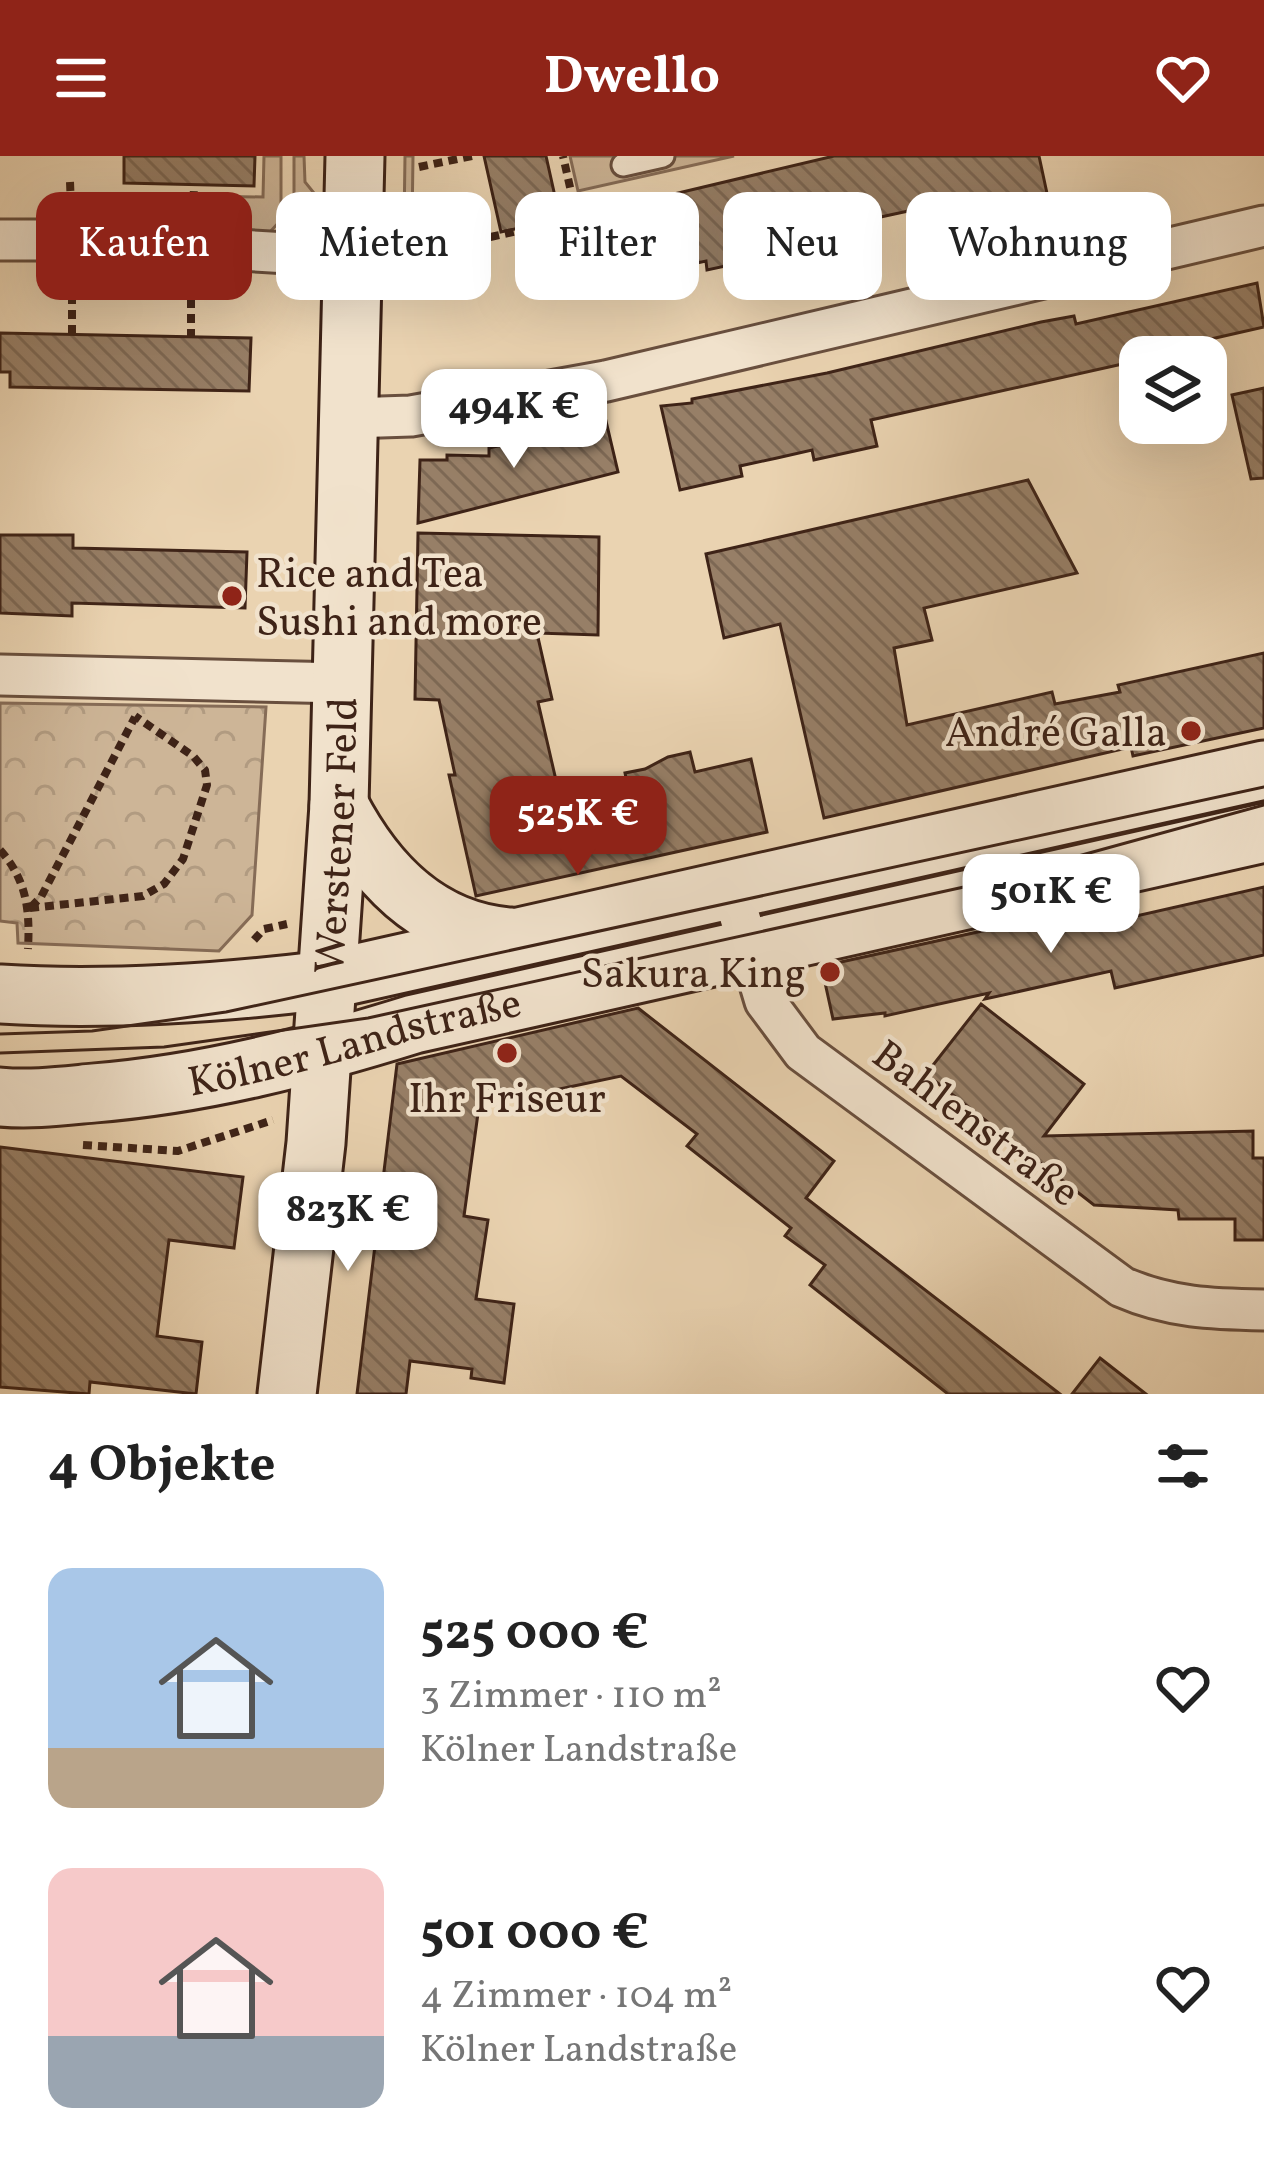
<!DOCTYPE html>
<html lang="de">
<head>
<meta charset="utf-8">
<style>
  :root { --surface:#fff; --page:#f6f6f6; --text:#222; --muted:#767676; --accent:#8f2418 }
  body { margin:0; font-family:Vollkorn,serif; background:var(--page); color:var(--text); height:100vh; display:flex; flex-direction:column; font-size:45px; white-space:nowrap }
  * { box-sizing:border-box; margin:0 }
  p { font-size:39px; color:var(--muted) }
  .icon { flex:none; width:66px; height:66px; fill:none; stroke:currentColor; stroke-width:2; stroke-linecap:round; stroke-linejoin:round }
  .map { position:relative; height:1238px; overflow:hidden }
  .details { display:flex; flex-direction:column; background:var(--surface); flex:1 }
  .details>* { flex:none }
  .guide { position:absolute; left:36px; top:36px; width:1194px; height:108px; display:flex; gap:24px }
  .tools { position:absolute; left:1119px; top:180px; display:grid; gap:24px }
  .tools a { display:grid; place-items:center; width:108px; height:108px; border-radius:24px; background:var(--surface); box-shadow:0 12px 48px #0002; font-size:60px }
  .price { position:absolute; translate:-50% -102px; padding:0 27px; border-radius:24px; background:#fff; color:#222; font-size:39px; line-height:78px; filter:drop-shadow(0 3px 6px #0008) }
  .price::after { content:''; position:absolute; left:50%; top:72px; width:36px; height:27px; margin-left:-18px; background:inherit; clip-path:polygon(0 0,100% 0,50% 100%) }
  .price.current { background:var(--accent); color:#fff }
  ul { padding:0; list-style:none }
  li { display:flex; align-items:center; gap:36px; height:300px; padding:0 48px }
  li span { display:grid; place-items:center; flex:none; width:336px; height:240px; border-radius:24px; color:#555 }
  li>.icon { margin-inline-start:auto }
  span .icon { width:144px; height:144px; fill:#fffc; stroke-width:1 }
  li b { font-size:51px }
  h2 { display:flex; justify-content:space-between; align-items:center; height:144px; padding:0 48px; font-size:51px }
  .chip { padding:0 42px; border-radius:24px; background:var(--surface); box-shadow:0 12px 48px #0002; font-size:42px; line-height:108px }
  .chip.current { background:var(--accent); color:#fff }
  header { display:flex; justify-content:space-between; align-items:center; height:156px; padding:0 48px; background:var(--accent); color:#fff; font-size:54px; font-weight:700 }
  .map>svg:first-child { display:block }
  .green { fill:#cdb597; stroke:#866c57; stroke-width:3 }
  .park { fill:url(#park-crowns); stroke:#866c57; stroke-width:3 }
  .building { fill:url(#building-back-hatch); stroke:#3e2317; stroke-width:3 }
  .lines { fill:none; stroke-linecap:round; stroke-linejoin:round }
  .service-casing { stroke:#694f3e; stroke-width:27 }
  .minor-casing { stroke:#694f3e; stroke-width:45 }
  .secondary-casing { stroke:#3e2317; stroke-width:63 }
  .path { stroke:#3e2317; stroke-width:8; stroke-dasharray:9 6; stroke-linecap:butt }
  .service { stroke:#f1e2cc; stroke-width:21 }
  .minor { stroke:#f1e2cc; stroke-width:39 }
  .secondary { stroke:#f1e2cc; stroke-width:57 }
  .tram { stroke:#3e2317; stroke-width:3 }
  .poi-dot { fill:#8f2418; stroke:#f1e2cc; stroke-width:4.5 }
  .labels { text-anchor:middle; stroke-width:9; stroke-linejoin:round; paint-order:stroke }
  .poi-label { font-size:42px; fill:#3e2317; stroke:#f1e2cc; text-anchor:end }
  .street-label { font-size:42px; fill:#3e2317; stroke:#f1e2cc }
</style>
</head>
<body>
<header><svg class="icon" aria-label="menu" viewBox="0 0 24 24"><path d="M4 6h16M4 12h16M4 18h16"/></svg>Dwello<svg class="icon" aria-label="heart" viewBox="0 0 24 24"><path d="M12 20l-8-8c-3-5 5-10 8-4 3-6 11-1 8 4z"/></svg></header>
<div class="map">
<svg width="1264" height="1238" viewBox="0 0 1264 1238">
  <defs>
    <pattern id="park-crowns" width="20" height="18" patternUnits="userSpaceOnUse" patternTransform="scale(3)"><rect width="20" height="18" fill="#cdb597"/><path d="M2 6a3 3 0 1 1 6 0M12 15a3 3 0 1 1 6 0" fill="none" stroke="#b19b81"/></pattern>
    <pattern id="building-back-hatch" width="6" height="6" patternUnits="userSpaceOnUse" patternTransform="scale(3)"><rect width="6" height="6" fill="#977f67"/><path d="M-1 5l2 2M0 0l6 6M5-1l2 2" fill="none" stroke="#7d6854"/></pattern>
  </defs>
  <rect width="100%" height="100%" fill="#ead3b1"/>
  <filter id="stains"><feTurbulence type="fractalNoise" baseFrequency=".00167" numOctaves="4"/><feColorMatrix values="0 0 0 0 .2 0 0 0 0 .09 0 0 0 0 .02 0 0 0 .5 -.17"/></filter>
  <radialGradient id="worn" r=".72"><stop offset=".6" stop-color="#630" stop-opacity="0"/><stop offset="1" stop-color="#630" stop-opacity=".3"/></radialGradient>
  <g class="green">
    <polygon points="264,0 281,0 281,64 268,78 199,74 199,40 263,41"/>
    <polygon points="294,0 304,0 305,26 318,42 318,62 294,82"/>
    <polygon points="405,0 413,0 411,139 403,138"/>
    <polygon points="570,0 734,0 578,35"/>
  </g>
  <polygon class="park" points="0,547 266,551 252,759 219,795 18,787 17,767 0,765"/>
  <g class="building">
    <polygon points="124,0 255,0 254,30 124,27"/>
    <polygon points="484,0 546,0 560,63 501,76"/>
    <polygon points="834,0 1039,0 1048,42 963,61 959,44 830,72 833,87 707,114 706,105 595,129 581,60"/>
    <polygon points="1257,127 1264,171 1211,183 1212,188 871,264 877,290 814,304 812,294 777,302 740,310 742,320 680,334 661,250 692,247 692,243 827,217 1041,166 1074,160 1076,168"/>
    <polygon points="0,177 251,182 249,235 10,231 10,216 0,216"/>
    <polygon points="1264,232 1264,322 1251,323 1232,239"/>
    <polygon points="606,265 618,316 418,367 420,304 447,304 447,299 489,300 489,292"/>
    <polygon points="1028,324 1077,417 924,452 932,484 894,492 907,569 1052,536 1055,548 1120,536 1118,529 1264,497 1264,572 1133,600 1131,591 824,662 780,468 724,482 706,398"/>
    <polygon points="418,377 599,381 598,479 537,477 552,543 538,546 561,646 628,631 625,617 645,613 668,601 690,596 695,616 751,603 767,676 476,740 449,619 455,619 439,544 415,543"/>
    <polygon points="0,379 73,379 73,392 247,396 245,452 72,447 72,460 0,457"/>
    <polygon points="1264,731 1264,799 1115,832 1111,815 985,843 989,837 885,860 885,857 833,863 822,813 841,806 1096,750 1101,768"/>
    <polygon points="981,848 1084,928 1044,980 1253,975 1253,1002 1264,1002 1264,1084 1235,1084 1235,1063 1179,1063 1178,1054 1094,1049 926,918"/>
    <polygon points="638,852 834,1005 806,1042 1060,1238 948,1238 810,1129 825,1109 785,1080 791,1072 687,990 697,978 621,920 479,950 464,1060 488,1064 476,1143 514,1148 504,1227 471,1222 472,1213 410,1205 406,1238 357,1238 397,908"/>
    <polygon points="0,991 243,1021 234,1092 169,1084 157,1180 202,1186 196,1238 90,1226 89,1238 0,1231"/>
    <polygon points="1100,1202 1146,1238 1072,1238"/>
  </g>
  <g class="lines">
    <g class="service-casing">
      <polyline id="service" points="623,9 663,0"/>
    </g>
    <g class="minor-casing">
      <g id="minor">
        <polyline points="0,84 73,84 354,101"/>
        <polyline points="350,262 411,260 606,225 1264,70"/>
        <polyline points="0,519 344,527"/>
        <path d="M 732,735 L 765,845 L 803,896 L 1122,1131 C 1170,1152 1213,1153 1264,1154"/>
      </g>
    </g>
    <g class="secondary-casing">
      <g id="secondary">
        <path d="M 339,649 C 375,718 428,775 510,781"/>
        <path d="M 0,838 C 109,845 219,837 327,824 L 1264,614"/>
        <path id="s1" d="M 0,941 C 31,944 62,940 94,937 C 204,928 308,901 414,868 L 1264,677"/>
        <path id="s2" d="M 287,1238 L 316,987 L 339,649 L 355,0"/>
      </g>
    </g>
    <g class="path">
      <polyline points="419,11 472,0"/>
      <polyline points="70,26 71,51"/>
      <polyline points="193,59 194,29"/>
      <polyline points="417,97 577,62 563,0"/>
      <polyline points="191,128 191,181"/>
      <polyline points="72,178 72,120"/>
      <path d="M 0,694 C 27,724 30,755 28,793"/>
      <polyline points="31,751 41,741 135,561"/>
      <polyline points="30,752 143,740 164,728 183,703 207,629 205,614 193,600 135,560"/>
      <polyline points="254,784 264,773 287,768"/>
      <polyline points="83,989 178,995 273,964"/>
    </g>
    <use href="#service" class="service"/>
    <use href="#minor" class="minor"/>
    <use href="#secondary" class="secondary"/>
    <g class="tram">
      <polyline points="0,878 92,875 226,856 1264,631"/>
      <polyline points="0,897 164,891 368,862 973,729 1264,649"/>
    </g>
  </g>
  <g class="poi-dot">
    <circle cx="232" cy="440" r="12"/>
    <circle cx="1191" cy="575" r="12"/>
    <circle cx="830" cy="816" r="12"/>
    <circle cx="507" cy="897" r="12"/>
  </g>
  <g class="labels">
    <g class="poi-label">
      <text x="256" y="431" text-anchor="start">Rice and Tea<tspan x="256" dy="48">Sushi and more</tspan></text>
      <text x="1167" y="590">André Galla</text>
      <text x="806" y="831">Sakura King</text>
      <text x="507" y="956" text-anchor="middle">Ihr Friseur</text>
    </g>
    <g class="street-label">
      <text dy="15" stroke="none"><textPath href="#s2" startOffset="561">Werstener Feld</textPath></text>
      <text dy="15" stroke="none"><textPath href="#s1" startOffset="360">Kölner Landstraße</textPath></text>
      <text transform="translate(977 966) rotate(37)" y="15">Bahlenstraße</text>
    </g>
  </g>
  <rect width="100%" height="100%" filter="url(#stains)"/>
  <rect width="100%" height="100%" fill="url(#worn)"/>
</svg>
<div class="tools">
<a><svg class="icon" aria-label="layers" viewBox="0 0 24 24"><path d="M12 4l9 5-9 5-9-5zM3 14l9 5 9-5"/></svg></a>
</div>
<b class="price" style="left:514px;top:315px">494K €</b>
<b class="price current" style="left:578px;top:722px">525K €</b>
<b class="price" style="left:1051px;top:800px">501K €</b>
<b class="price" style="left:348px;top:1118px">823K €</b>
<div class="guide">
<a class="chip current">Kaufen</a>
<a class="chip">Mieten</a>
<a class="chip">Filter</a>
<a class="chip">Neu</a>
<a class="chip">Wohnung</a>
</div>
</div>
<section class="details">
<h2>4 Objekte<svg class="icon" aria-label="filters" viewBox="0 0 24 24"><path d="M4 7h16M4 17h16"/><circle cx="9" cy="7" r="2"/><circle cx="15" cy="17" r="2"/></svg></h2>
<ul>
<li><span style="background:linear-gradient(#a9c7e8 75%,#b9a48a 0)"><svg class="icon" aria-label="home" viewBox="0 0 24 24"><path d="M3 11l9-7 9 7M6 9v11h12V9"/></svg></span><div><b>525 000 €</b><p>3 Zimmer · 110 m²</p><p>Kölner Landstraße</p></div><svg class="icon" aria-label="heart" viewBox="0 0 24 24"><path d="M12 20l-8-8c-3-5 5-10 8-4 3-6 11-1 8 4z"/></svg></li>
<li><span style="background:linear-gradient(#f6c9c9 70%,#9aa5b1 0)"><svg class="icon" aria-label="home" viewBox="0 0 24 24"><path d="M3 11l9-7 9 7M6 9v11h12V9"/></svg></span><div><b>501 000 €</b><p>4 Zimmer · 104 m²</p><p>Kölner Landstraße</p></div><svg class="icon" aria-label="heart" viewBox="0 0 24 24"><path d="M12 20l-8-8c-3-5 5-10 8-4 3-6 11-1 8 4z"/></svg></li>
</ul>
</section>
</body>
</html>
